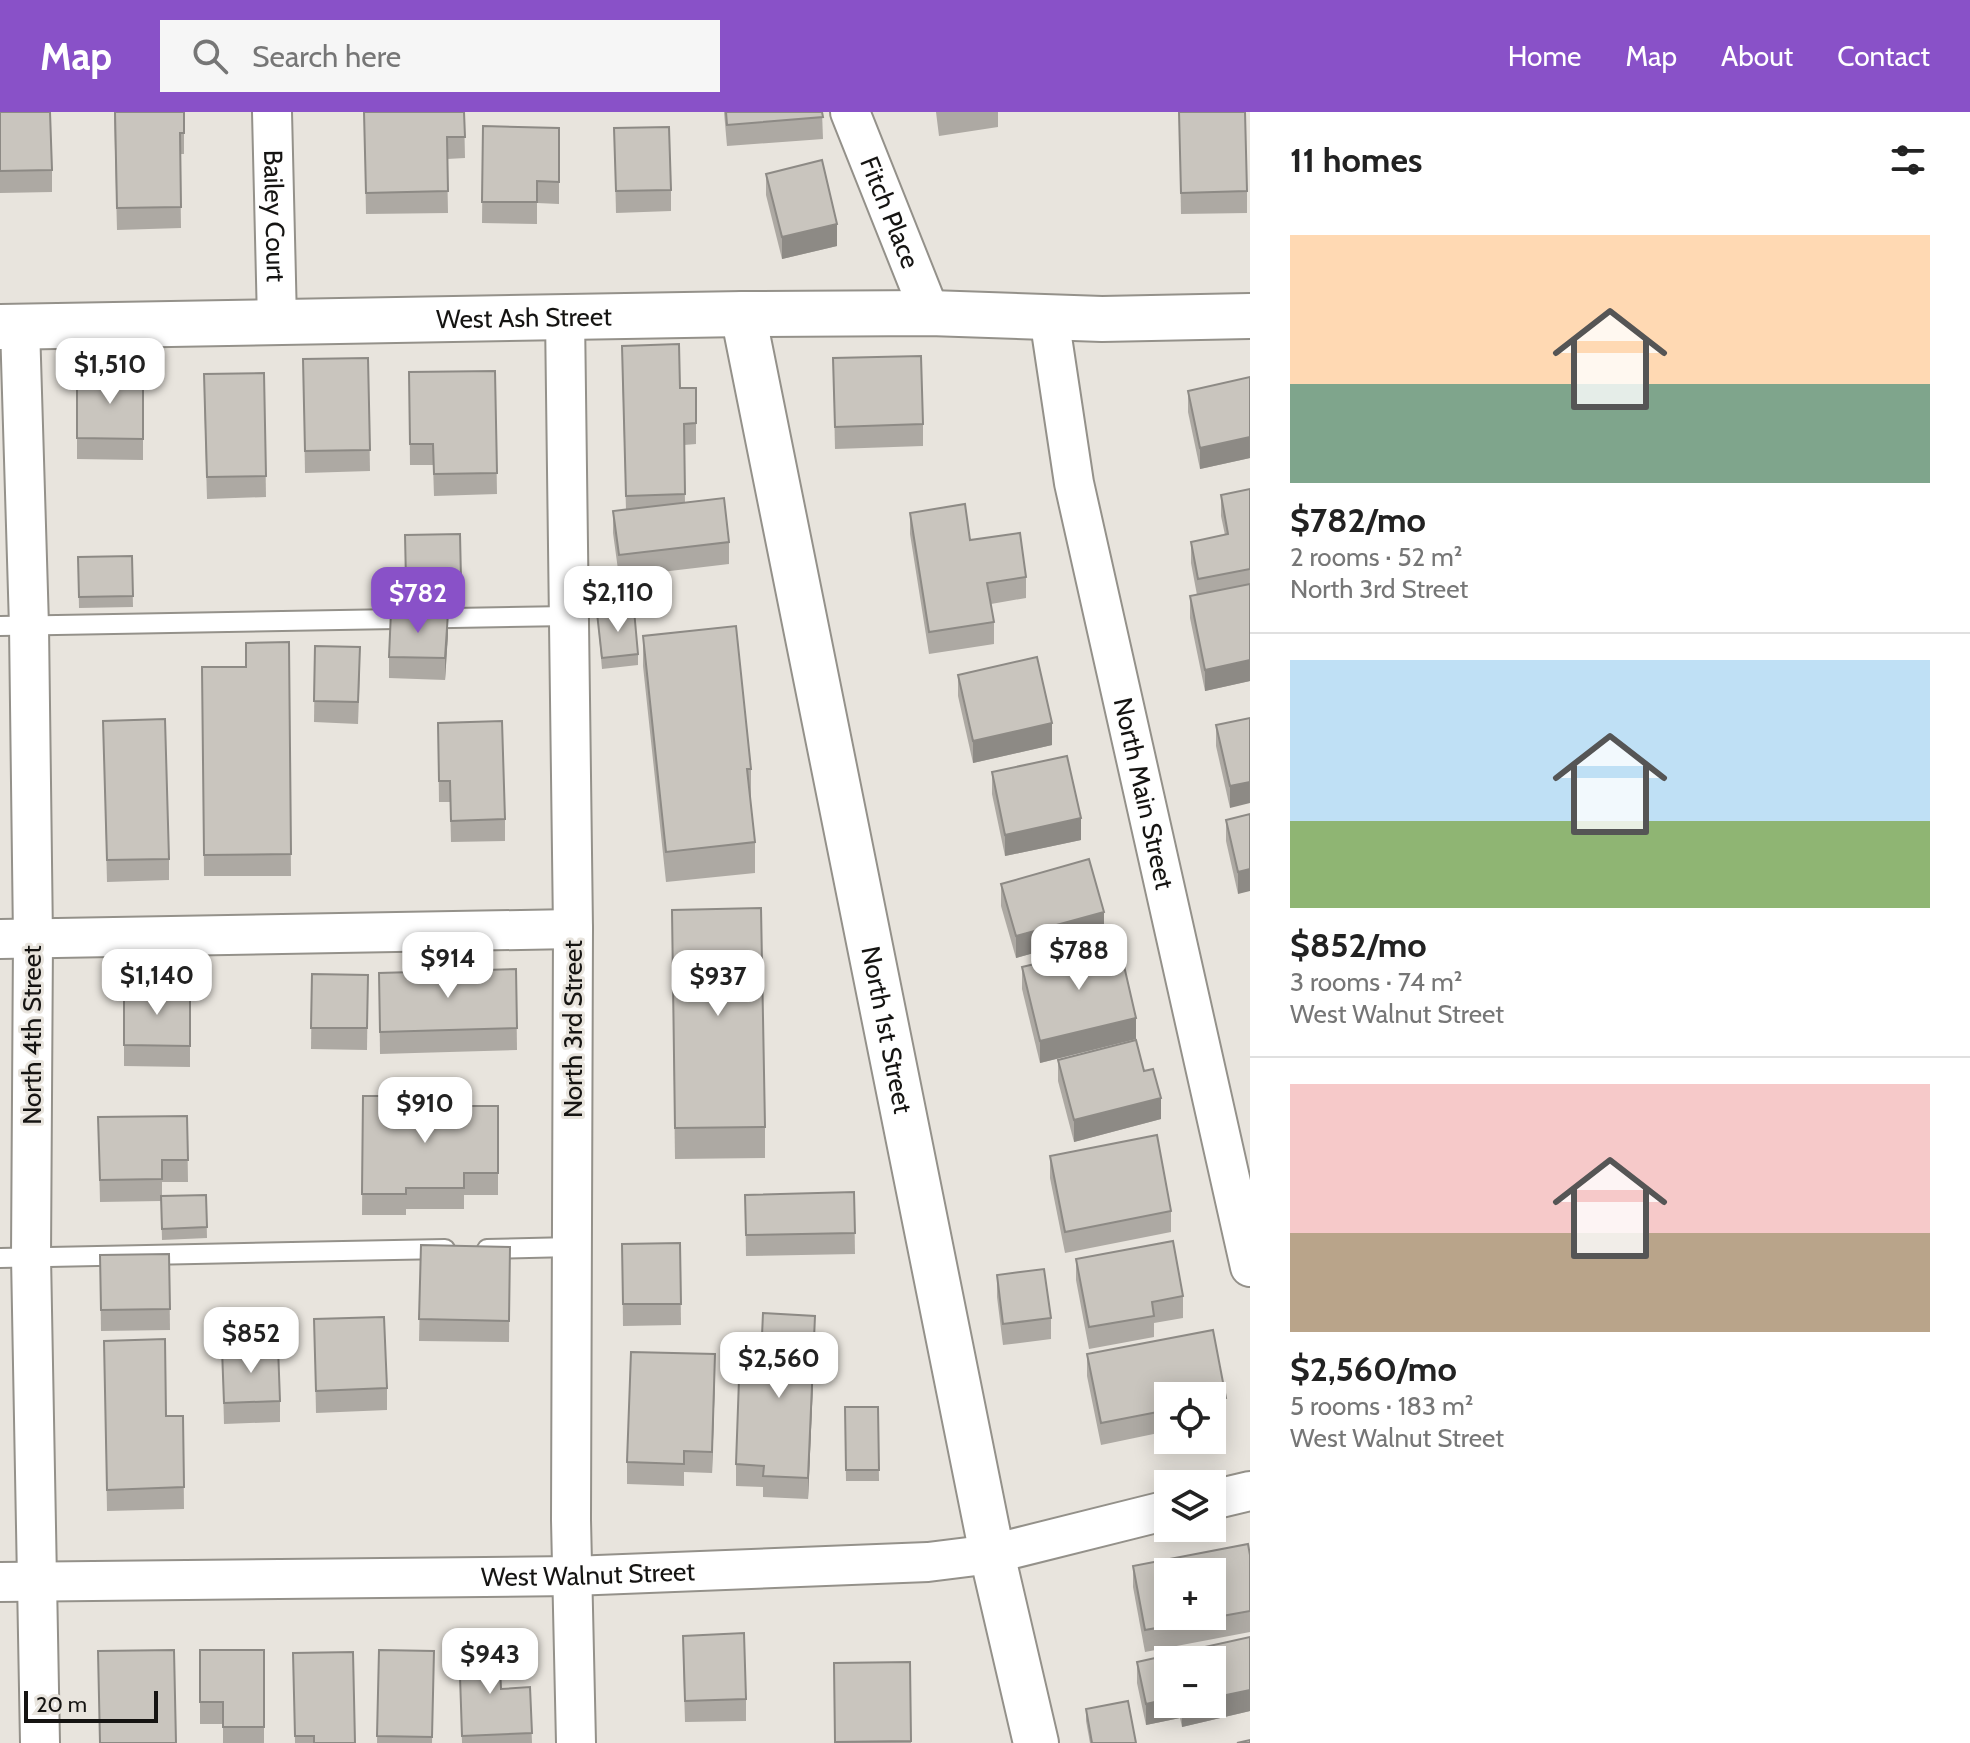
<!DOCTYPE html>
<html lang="en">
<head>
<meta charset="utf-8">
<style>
  :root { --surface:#fff; --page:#f6f6f6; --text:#222; --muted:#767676; --line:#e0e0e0; --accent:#8951c8 }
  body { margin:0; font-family:Cabin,sans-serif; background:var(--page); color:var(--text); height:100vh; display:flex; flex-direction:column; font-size:30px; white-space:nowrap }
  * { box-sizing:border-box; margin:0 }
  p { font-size:26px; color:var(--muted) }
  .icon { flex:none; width:44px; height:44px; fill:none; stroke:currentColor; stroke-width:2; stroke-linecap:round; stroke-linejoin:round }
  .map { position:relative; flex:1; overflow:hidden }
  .drawer { display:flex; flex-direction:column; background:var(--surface); width:720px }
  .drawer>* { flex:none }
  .tools { position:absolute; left:1154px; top:1270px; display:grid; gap:16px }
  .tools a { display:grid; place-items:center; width:72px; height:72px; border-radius:0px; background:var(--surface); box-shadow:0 4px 20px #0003; font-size:40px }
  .scale { position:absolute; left:24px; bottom:20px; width:134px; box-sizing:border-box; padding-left:8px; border:4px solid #151412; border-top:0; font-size:22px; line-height:28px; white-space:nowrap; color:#151412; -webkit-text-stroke:6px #e8e4dd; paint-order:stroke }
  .price { position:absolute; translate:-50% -68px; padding:0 18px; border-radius:16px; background:#fff; color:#222; font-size:26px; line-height:52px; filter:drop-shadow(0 2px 4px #0008) }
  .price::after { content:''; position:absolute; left:50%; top:48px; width:24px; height:18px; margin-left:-12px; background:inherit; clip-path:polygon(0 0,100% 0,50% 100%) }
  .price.selected { background:var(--accent); color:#fff }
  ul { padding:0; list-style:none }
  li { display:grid; align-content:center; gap:16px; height:424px; padding:0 40px }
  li+li { border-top:2px solid var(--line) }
  li span { display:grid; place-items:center; height:248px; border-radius:0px; color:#555 }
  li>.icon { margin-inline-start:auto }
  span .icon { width:144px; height:144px; fill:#fffc; stroke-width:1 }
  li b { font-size:34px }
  h2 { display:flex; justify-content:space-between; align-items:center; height:96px; padding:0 40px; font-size:34px }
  header { display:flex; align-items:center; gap:48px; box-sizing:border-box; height:112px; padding:0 40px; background:var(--accent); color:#fff }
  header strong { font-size:38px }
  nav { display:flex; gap:44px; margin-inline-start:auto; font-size:28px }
  .search { width:560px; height:72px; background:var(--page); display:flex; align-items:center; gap:20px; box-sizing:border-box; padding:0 28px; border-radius:0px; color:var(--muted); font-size:30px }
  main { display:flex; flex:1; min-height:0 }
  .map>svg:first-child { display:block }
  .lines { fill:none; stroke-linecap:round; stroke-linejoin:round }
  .lane-casing { stroke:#94918a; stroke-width:22 }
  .street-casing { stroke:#94918a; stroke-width:42 }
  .secondary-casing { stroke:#94918a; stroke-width:48 }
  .lane { stroke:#fff; stroke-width:18 }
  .street { stroke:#fff; stroke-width:38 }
  .secondary { stroke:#fff; stroke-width:44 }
  .wall { fill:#ada9a3; fill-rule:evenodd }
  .shaded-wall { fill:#8d8a85 }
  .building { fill:#c9c5be; stroke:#8d8a85; stroke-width:2; fill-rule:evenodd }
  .labels { text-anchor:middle; stroke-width:6; stroke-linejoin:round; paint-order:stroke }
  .street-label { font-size:26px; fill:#151412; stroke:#e8e4dd }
</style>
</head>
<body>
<header>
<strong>Map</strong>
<div class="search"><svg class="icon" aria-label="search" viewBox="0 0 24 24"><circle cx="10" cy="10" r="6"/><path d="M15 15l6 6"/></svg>Search here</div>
<nav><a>Home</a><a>Map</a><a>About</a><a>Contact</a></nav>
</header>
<main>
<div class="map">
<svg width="1250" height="1631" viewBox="0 0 1250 1631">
  <rect width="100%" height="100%" fill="#e8e4dd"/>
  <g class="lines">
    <g class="lane-casing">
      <g id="lane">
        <polyline points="0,514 568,504"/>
        <polyline points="487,1137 572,1135"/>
        <polyline points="0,1146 445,1137"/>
      </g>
    </g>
    <g class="street-casing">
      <g id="street">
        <path id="s1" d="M 272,0 L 277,209"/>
        <path id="s2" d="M 850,0 L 930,201"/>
        <polyline points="565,204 573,817 571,1408 576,1631"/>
        <path id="s3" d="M 1049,205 L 1074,371 L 1250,1155"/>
        <polyline points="20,214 29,514 33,827 31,1144 40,1631"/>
        <polyline points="0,827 573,817"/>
        <polyline points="1212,1388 1250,1379"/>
        <path id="s4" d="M 0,1470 L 572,1464 L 928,1450 L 992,1442 L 1168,1398"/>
      </g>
    </g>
    <g class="secondary-casing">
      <g id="secondary">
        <path id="s5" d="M 743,202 L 992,1442 L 1036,1631"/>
        <path id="s6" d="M 0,215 L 743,202 L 930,201 L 1102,207 L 1250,204"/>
      </g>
    </g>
    <use href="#lane" class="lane"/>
    <use href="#street" class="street"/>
    <use href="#secondary" class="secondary"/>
  </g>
  <g class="wall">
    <polygon points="0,0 52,58 52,80 0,81"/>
    <polygon points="114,0 184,0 184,42 180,42 181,116 117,118"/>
    <polygon points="364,0 464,0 465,46 447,47 448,101 366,102"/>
    <polygon points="724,0 822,0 823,27 727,34"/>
    <polygon points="936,0 998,0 998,15 939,24"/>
    <polygon points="1179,0 1247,79 1247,101 1181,102"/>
    <polygon points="483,14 559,16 559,92 537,91 537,112 482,111"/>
    <polygon points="614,16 671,78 671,99 616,101"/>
    <polygon points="766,62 837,134 782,147 766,83"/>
    <polygon points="368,246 370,359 305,361 303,247"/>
    <polygon points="833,246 923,312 923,334 835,337"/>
    <polygon points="622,255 680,276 696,276 696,332 684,333 685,391 729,430 729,452 619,465 613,421 613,399 626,398"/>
    <polygon points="495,259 497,382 434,384 433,353 410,353 409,260"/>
    <polygon points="77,260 143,262 143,348 77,347"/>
    <polygon points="264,261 266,385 207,387 204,284"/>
    <polygon points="1250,265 1250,346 1200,357 1188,300 1188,279"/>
    <polygon points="1250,377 1250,569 1205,579 1190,506 1190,484 1197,483 1191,451 1191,430 1225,423 1221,404 1221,383"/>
    <polygon points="910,401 970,428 1026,465 1026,486 991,492 994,510 994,532 929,542 910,422"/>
    <polygon points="460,422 461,489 406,490 405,423"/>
    <polygon points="132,444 133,495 79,496 78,445"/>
    <polygon points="597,501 638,542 638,553 602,557"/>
    <polygon points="448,522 445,568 389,566 389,545"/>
    <polygon points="643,524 751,657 751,687 750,688 755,730 755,761 666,770 643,554"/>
    <polygon points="289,530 291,764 204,764 202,555 246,555"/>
    <polygon points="315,534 360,557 358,612 314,610"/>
    <polygon points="958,563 1052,633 973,651 958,584"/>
    <polygon points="1250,606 1230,696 1216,634 1216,613"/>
    <polygon points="103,609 169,747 169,768 107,770"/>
    <polygon points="438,611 505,707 505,729 451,730 450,690 439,690"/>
    <polygon points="992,660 1081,728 1005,744 992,682"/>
    <polygon points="1250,702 1238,782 1226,729 1226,708"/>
    <polygon points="1001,772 1104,821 1016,846 1001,794"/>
    <polygon points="672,829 765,1015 765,1046 675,1047"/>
    <polygon points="1022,855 1136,927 1040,951 1022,877"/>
    <polygon points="516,857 517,938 380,942 379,861"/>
    <polygon points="312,862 368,863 367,938 311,937"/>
    <polygon points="124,876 190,877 190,955 124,954"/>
    <polygon points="1058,948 1144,959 1161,1007 1074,1030 1058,969"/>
    <polygon points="363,984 392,994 498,994 498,1083 464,1083 464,1097 406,1097 406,1103 362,1103"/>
    <polygon points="187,1004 188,1070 162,1070 162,1084 206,1083 207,1126 162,1128 161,1089 100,1090 98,1005"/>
    <polygon points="1050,1044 1171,1099 1171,1120 1065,1141 1050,1066"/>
    <polygon points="854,1080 855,1142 746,1144 745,1083"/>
    <polygon points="680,1131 681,1213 623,1214 622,1132"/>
    <polygon points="421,1133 510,1135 509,1230 419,1229"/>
    <polygon points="169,1142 170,1218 101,1219 100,1143"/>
    <polygon points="1076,1147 1183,1184 1183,1206 1154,1211 1154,1225 1089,1237 1076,1168"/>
    <polygon points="997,1163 1051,1206 1051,1227 1003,1233 997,1185"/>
    <polygon points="314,1207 387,1276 387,1298 316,1301"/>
    <polygon points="815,1225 808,1387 763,1385 763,1375 736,1374 736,1352 760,1269"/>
    <polygon points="104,1229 166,1304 183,1304 184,1397 107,1399"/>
    <polygon points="222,1237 280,1289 280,1310 224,1312"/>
    <polygon points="1087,1242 1226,1286 1226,1308 1212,1311 1212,1284 1168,1284 1168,1319 1101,1333 1087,1264"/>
    <polygon points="715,1264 712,1361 684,1360 684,1374 627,1372 627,1350"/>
    <polygon points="845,1295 878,1295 879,1369 846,1369"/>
    <polygon points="1250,1443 1250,1520 1145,1540 1133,1475 1133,1454"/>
    <path d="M 1250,1525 L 1250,1599 L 1182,1615 L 1180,1606 L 1146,1613 L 1137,1571 L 1137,1550 ZM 1168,1548 L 1212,1548 L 1212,1592 L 1168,1592 Z"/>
    <polygon points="459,1534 501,1577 530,1575 532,1631 462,1631"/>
    <polygon points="200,1538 264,1538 264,1631 223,1631 223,1612 200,1612"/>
    <polygon points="379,1538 434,1539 432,1631 377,1631"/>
    <polygon points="293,1541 355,1631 295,1631"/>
    <polygon points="683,1545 746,1587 746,1609 685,1610"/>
    <polygon points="910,1550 911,1631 835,1631 834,1551"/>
    <polygon points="1086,1597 1136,1631 1090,1631 1086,1609"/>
  </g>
  <g class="shaded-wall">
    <polygon points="837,112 837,134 782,147 782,125"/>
    <polygon points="1250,325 1250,346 1200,357 1200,336"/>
    <polygon points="448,501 448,522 445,568 445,546"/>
    <polygon points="1250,548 1250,569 1205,579 1205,558"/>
    <polygon points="1052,611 1052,633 973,651 973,629"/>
    <polygon points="1250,670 1250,691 1230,696 1230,674"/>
    <polygon points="1081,706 1081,728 1005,744 1005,723"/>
    <polygon points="1250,757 1250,779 1238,782 1238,760"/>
    <polygon points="1104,800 1104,821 1016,846 1016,824"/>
    <polygon points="1136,906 1136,927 1040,951 1040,929"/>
    <polygon points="1161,986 1161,1007 1074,1030 1074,1008"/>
    <polygon points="815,1204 815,1225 808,1387 808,1366"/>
    <polygon points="715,1242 715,1264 712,1361 712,1340"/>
    <polygon points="1250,1578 1250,1599 1182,1615 1182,1593 1212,1592 1212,1586"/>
    <polygon points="1168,1587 1168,1592 1180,1592 1180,1606 1146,1613 1146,1592"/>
  </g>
  <g class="building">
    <polygon points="0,0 50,0 52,58 0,59"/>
    <polygon points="115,0 184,0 184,21 180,21 181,95 117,96"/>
    <polygon points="364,0 464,0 465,25 447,25 448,79 366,81"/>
    <polygon points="726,0 822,0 823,5 727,13"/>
    <polygon points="1179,0 1245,0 1247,79 1181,81"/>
    <polygon points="483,14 559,16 559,70 537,69 537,90 482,90"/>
    <polygon points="669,15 671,78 616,79 614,16"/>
    <polygon points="822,48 837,112 782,125 766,62"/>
    <polygon points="679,232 680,276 696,276 696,311 684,312 685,382 626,384 622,234"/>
    <polygon points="921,244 923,312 835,315 833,246"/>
    <polygon points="368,246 370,338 305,339 303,247"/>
    <polygon points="495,259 497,361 434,362 433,332 410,332 409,260"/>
    <polygon points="77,260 143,262 143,327 77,326"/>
    <polygon points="264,261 266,364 207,365 204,262"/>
    <polygon points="1250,265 1250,325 1200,336 1188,279"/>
    <polygon points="1250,377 1250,457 1198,467 1191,430 1228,422 1221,383"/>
    <polygon points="724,386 729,430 619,443 613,399"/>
    <polygon points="965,392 970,428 1020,421 1026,465 987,471 994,510 929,520 910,401"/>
    <polygon points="460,422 461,467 406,469 405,423"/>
    <polygon points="132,444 133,484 79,485 78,445"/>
    <polygon points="1250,472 1250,548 1205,558 1190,484"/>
    <polygon points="634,498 638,542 602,546 597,501"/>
    <polygon points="391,499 448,501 445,546 389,545"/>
    <polygon points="736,514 751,657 747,657 755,730 666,740 643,524"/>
    <polygon points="289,530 291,742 204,743 202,555 246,555 246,531"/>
    <polygon points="315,534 360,535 358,590 314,589"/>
    <polygon points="1037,545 1052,611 973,629 958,563"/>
    <polygon points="1250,606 1250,670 1230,674 1216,613"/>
    <polygon points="165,607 169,747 107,748 103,609"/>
    <polygon points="502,609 505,707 451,709 450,669 439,669 438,611"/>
    <polygon points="1067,644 1081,706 1005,723 992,660"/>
    <polygon points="1250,702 1250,757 1238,760 1226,708"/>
    <polygon points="1089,747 1104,800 1016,824 1001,772"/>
    <polygon points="761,796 765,1015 675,1016 672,798"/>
    <polygon points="1119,832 1136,906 1040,929 1022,855"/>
    <polygon points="516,857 517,916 380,920 379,861"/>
    <polygon points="312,862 368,863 367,916 311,916"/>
    <polygon points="124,876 190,877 190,934 124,933"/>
    <polygon points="1136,928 1144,959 1153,957 1161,986 1074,1008 1058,948"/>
    <polygon points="363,984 392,984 391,994 498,994 498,1061 464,1061 464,1076 406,1076 406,1082 362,1082"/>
    <polygon points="187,1004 188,1048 162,1048 162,1067 100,1068 98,1005"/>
    <polygon points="1157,1023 1171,1099 1065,1120 1050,1044"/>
    <polygon points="854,1080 855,1121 746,1123 745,1083"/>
    <polygon points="206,1083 207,1115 162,1117 161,1084"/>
    <polygon points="1173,1129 1183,1184 1152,1190 1154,1204 1089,1215 1076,1147"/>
    <polygon points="680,1131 681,1192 623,1192 622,1132"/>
    <polygon points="421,1133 510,1135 509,1209 419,1207"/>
    <polygon points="169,1142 170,1197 101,1198 100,1143"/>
    <polygon points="1044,1157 1051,1206 1003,1212 997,1163"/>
    <polygon points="763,1201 815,1204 808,1366 763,1364 764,1354 736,1352 739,1267 760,1269"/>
    <polygon points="384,1205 387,1276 316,1279 314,1207"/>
    <polygon points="1213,1218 1226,1286 1212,1289 1212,1284 1168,1284 1168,1298 1101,1311 1087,1242"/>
    <polygon points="165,1227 166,1304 183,1304 184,1375 107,1378 104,1229"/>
    <polygon points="278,1235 280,1289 224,1291 222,1237"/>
    <polygon points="631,1240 715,1242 712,1340 684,1339 684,1352 627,1350"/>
    <polygon points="845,1295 878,1295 879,1358 846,1358"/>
    <path d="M 1248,1432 L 1250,1443 L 1250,1499 L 1145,1518 L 1133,1454 ZM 1168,1460 L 1212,1460 L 1212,1504 L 1168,1504 Z"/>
    <polygon points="744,1521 746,1587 685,1589 683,1524"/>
    <polygon points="1250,1525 1250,1578 1212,1586 1212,1548 1168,1548 1168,1587 1146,1592 1137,1550"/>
    <polygon points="499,1532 501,1577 530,1575 532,1621 462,1624 459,1534"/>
    <polygon points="174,1538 176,1631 100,1631 98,1539"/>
    <polygon points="200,1538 264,1538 264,1615 223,1615 223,1590 200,1590"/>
    <polygon points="379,1538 434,1539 432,1625 377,1624"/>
    <polygon points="353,1540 355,1631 314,1631 314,1624 295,1624 293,1541"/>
    <polygon points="910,1550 911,1629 835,1630 834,1551"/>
    <polygon points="1128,1589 1136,1631 1092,1631 1086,1597"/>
    <polygon points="1250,1628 1250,1631 1237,1631"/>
  </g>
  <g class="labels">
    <g class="street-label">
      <text dy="9" stroke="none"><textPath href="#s2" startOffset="108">Fitch Place</textPath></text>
      <text dy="9" stroke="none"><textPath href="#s1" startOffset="104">Bailey Court</textPath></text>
      <text dy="9" stroke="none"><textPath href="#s6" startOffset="524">West Ash Street</textPath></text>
      <text dy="9" stroke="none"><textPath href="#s3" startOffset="486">North Main Street</textPath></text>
      <text transform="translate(573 917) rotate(-90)" y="9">North 3rd Street</text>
      <text dy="9" stroke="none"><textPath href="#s5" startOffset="730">North 1st Street</textPath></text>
      <text transform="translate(32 923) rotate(-90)" y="9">North 4th Street</text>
      <text dy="9" stroke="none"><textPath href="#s4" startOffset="588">West Walnut Street</textPath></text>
    </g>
  </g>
</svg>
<div class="tools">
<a><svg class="icon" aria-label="locate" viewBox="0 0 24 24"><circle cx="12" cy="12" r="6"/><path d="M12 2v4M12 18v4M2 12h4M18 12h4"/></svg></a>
<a><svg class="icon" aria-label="layers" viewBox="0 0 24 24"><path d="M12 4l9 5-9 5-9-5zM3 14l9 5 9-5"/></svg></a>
<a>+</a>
<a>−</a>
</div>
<div class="scale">20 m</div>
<b class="price" style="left:110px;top:294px">$1,510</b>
<b class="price" style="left:618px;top:522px">$2,110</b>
<b class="price selected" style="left:418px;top:523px">$782</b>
<b class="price" style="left:1079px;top:880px">$788</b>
<b class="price" style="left:448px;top:888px">$914</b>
<b class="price" style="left:157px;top:905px">$1,140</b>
<b class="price" style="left:718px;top:906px">$937</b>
<b class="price" style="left:425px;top:1033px">$910</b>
<b class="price" style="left:251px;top:1263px">$852</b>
<b class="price" style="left:779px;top:1288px">$2,560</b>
<b class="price" style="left:490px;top:1584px">$943</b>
</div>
<section class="drawer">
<h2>11 homes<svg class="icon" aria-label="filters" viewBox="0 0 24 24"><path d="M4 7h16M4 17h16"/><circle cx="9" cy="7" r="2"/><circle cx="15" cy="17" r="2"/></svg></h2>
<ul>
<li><span style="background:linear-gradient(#ffd9b3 60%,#7fa58c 0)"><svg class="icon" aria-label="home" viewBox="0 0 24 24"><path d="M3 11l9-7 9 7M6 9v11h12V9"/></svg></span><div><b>$782/mo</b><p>2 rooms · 52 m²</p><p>North 3rd Street</p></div></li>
<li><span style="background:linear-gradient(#bfe0f5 65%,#8fb573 0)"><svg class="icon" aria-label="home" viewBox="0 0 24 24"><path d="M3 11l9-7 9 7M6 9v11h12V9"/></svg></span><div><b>$852/mo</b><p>3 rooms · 74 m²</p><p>West Walnut Street</p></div></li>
<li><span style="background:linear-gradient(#f6c9c9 60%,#b9a48a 0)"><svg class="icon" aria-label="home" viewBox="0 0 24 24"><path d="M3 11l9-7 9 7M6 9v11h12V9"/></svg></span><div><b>$2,560/mo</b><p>5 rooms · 183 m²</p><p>West Walnut Street</p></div></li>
</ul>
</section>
</main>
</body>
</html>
